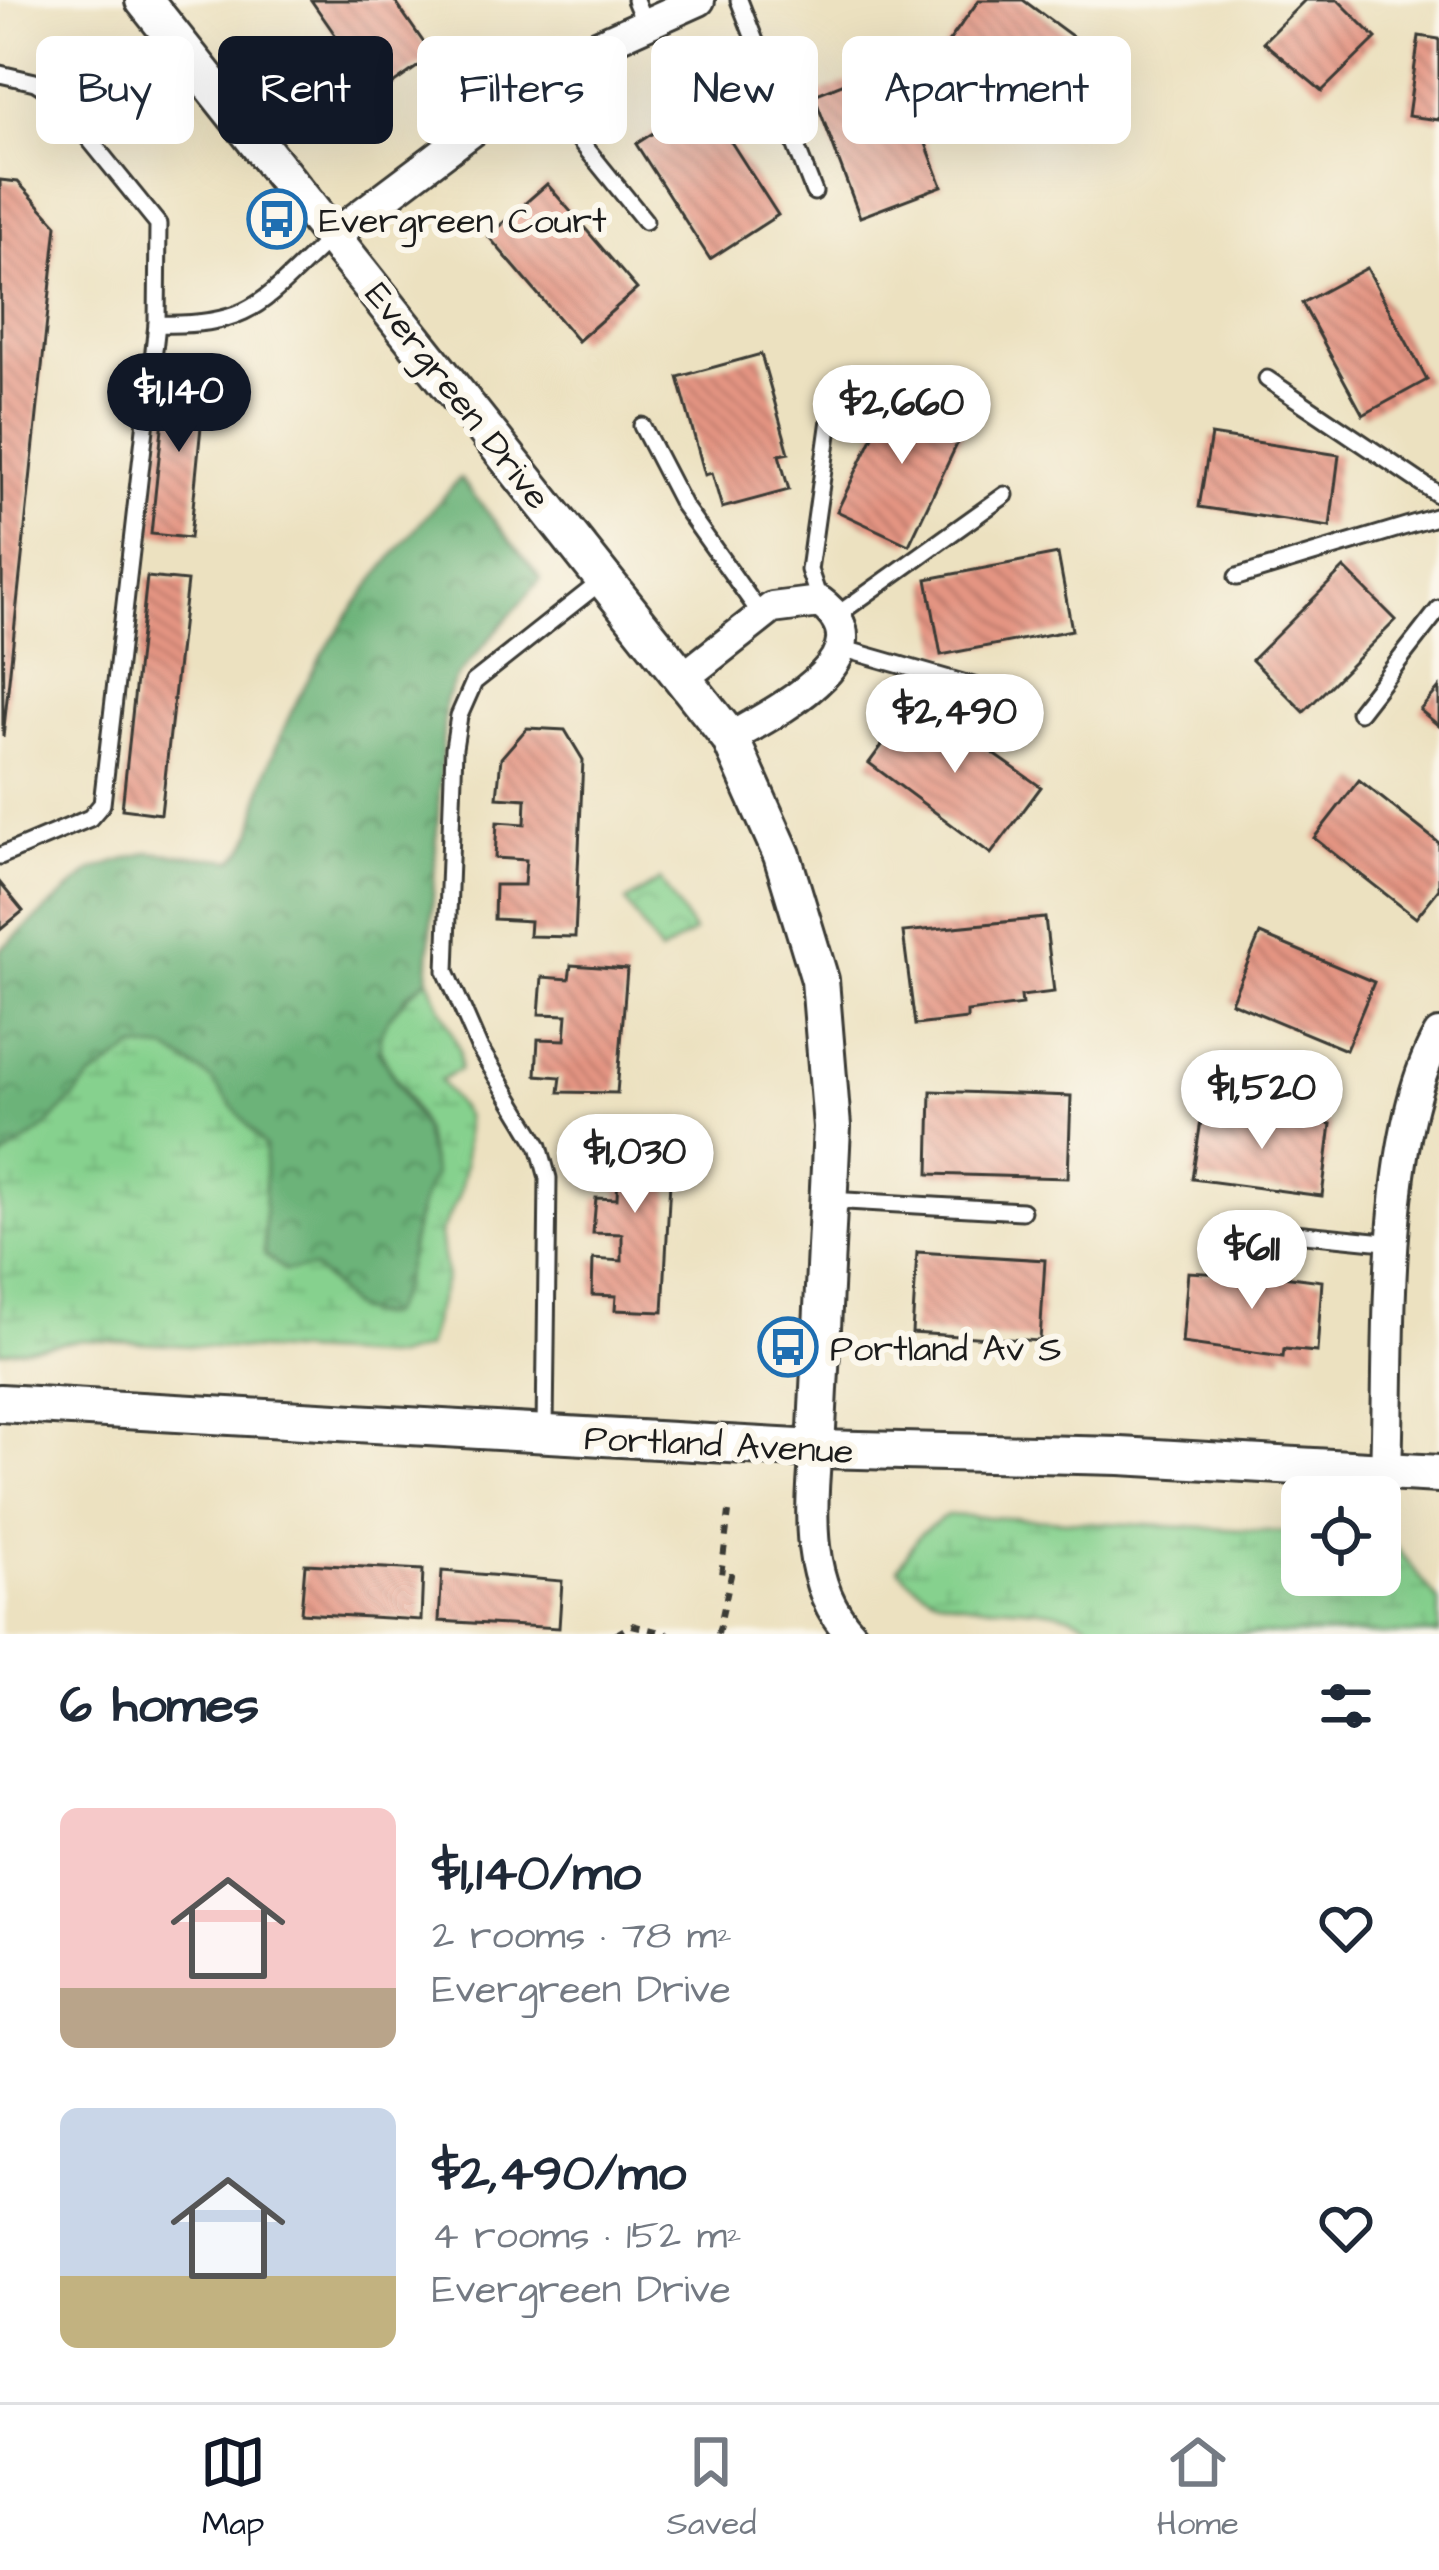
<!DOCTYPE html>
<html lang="en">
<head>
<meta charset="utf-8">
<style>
  :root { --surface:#fff; --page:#f2f2f3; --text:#1f2937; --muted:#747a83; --line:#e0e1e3; --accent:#111827 }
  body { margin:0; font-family:"Architects Daughter",sans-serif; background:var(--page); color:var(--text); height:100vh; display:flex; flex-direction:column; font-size:45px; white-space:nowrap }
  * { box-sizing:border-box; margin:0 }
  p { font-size:39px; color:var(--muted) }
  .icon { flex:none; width:66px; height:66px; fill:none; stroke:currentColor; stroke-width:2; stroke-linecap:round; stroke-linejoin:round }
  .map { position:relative; height:1634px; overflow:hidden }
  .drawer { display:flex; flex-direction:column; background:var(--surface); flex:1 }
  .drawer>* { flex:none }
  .top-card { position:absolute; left:36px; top:36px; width:1368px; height:108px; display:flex; gap:24px }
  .controls { position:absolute; left:1281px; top:1476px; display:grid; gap:24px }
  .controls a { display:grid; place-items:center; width:120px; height:120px; border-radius:18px; background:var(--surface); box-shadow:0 12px 48px #0002; font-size:60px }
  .price { position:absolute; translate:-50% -102px; padding:0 27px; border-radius:42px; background:#fff; color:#222; font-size:39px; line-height:78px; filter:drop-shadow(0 3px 6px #0008) }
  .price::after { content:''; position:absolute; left:50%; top:72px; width:36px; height:27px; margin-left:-18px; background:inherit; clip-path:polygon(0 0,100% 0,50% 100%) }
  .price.current { background:var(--accent); color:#fff }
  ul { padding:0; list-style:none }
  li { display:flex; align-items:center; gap:36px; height:300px; padding:0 60px }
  li span { display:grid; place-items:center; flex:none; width:336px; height:240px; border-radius:18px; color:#555 }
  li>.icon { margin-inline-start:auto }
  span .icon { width:144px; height:144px; fill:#fffc; stroke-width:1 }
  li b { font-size:51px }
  h2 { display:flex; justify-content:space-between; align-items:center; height:144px; padding:0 60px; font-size:51px }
  .pill { padding:0 42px; border-radius:18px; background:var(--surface); box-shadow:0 12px 48px #0002; font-size:42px; line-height:108px }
  .pill.current { background:var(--accent); color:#fff }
  .menu { display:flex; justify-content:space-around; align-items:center; height:168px; border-top:3px solid var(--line); background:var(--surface); font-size:33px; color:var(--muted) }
  .menu a { display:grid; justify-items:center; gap:6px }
  .menu .current { color:var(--accent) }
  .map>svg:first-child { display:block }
  .forest { fill:url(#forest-crowns); stroke:#44684a; stroke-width:3 }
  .wetland { fill:url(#wetland-marsh); stroke:#517655; stroke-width:3 }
  .park { fill:url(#park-crowns); stroke:#517655; stroke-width:3 }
  .building { fill:url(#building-back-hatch) }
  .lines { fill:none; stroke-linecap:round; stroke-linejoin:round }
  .service-casing { stroke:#3b3a35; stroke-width:21 }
  .minor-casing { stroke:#3b3a35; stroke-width:36 }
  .tertiary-casing { stroke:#3b3a35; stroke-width:42 }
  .path { stroke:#3b3a35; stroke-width:6; stroke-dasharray:9 9; stroke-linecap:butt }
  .service { stroke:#fff; stroke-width:15 }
  .minor { stroke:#fff; stroke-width:30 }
  .tertiary { stroke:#fff; stroke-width:36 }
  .labels { text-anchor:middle; stroke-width:12; stroke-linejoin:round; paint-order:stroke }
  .poi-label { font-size:36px; fill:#1c1c1c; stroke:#fbf7ec; text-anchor:start }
  .street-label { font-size:36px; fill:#1c1c1c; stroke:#fbf7ec }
</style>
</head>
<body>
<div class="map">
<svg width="1439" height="1634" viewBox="0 0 1439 1634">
  <defs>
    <pattern id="forest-crowns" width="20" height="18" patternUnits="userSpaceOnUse" patternTransform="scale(3)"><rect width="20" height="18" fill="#6cb379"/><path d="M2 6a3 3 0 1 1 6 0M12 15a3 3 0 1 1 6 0" fill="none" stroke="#589162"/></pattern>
    <pattern id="wetland-marsh" width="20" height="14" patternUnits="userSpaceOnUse" patternTransform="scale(3)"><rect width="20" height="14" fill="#86d18e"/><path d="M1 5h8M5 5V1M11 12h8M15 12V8" fill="none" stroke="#73b37a"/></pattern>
    <pattern id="park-crowns" width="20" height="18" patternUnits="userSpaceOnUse" patternTransform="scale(3)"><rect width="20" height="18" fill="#86d18e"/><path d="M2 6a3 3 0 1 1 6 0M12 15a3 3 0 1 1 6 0" fill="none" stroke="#73b37a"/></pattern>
    <pattern id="building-back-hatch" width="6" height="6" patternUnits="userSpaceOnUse" patternTransform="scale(3)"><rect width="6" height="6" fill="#e49482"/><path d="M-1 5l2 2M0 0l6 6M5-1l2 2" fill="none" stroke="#b8786a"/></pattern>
  </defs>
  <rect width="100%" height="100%" fill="#fbf7ec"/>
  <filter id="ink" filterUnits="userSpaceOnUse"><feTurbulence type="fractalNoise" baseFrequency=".00833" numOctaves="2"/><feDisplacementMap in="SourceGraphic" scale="24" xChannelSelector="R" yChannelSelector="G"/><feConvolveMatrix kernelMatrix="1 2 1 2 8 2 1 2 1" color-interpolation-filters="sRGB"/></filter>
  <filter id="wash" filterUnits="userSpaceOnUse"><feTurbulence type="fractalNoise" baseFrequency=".004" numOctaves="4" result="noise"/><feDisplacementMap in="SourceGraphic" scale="48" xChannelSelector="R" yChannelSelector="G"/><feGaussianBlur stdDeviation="2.7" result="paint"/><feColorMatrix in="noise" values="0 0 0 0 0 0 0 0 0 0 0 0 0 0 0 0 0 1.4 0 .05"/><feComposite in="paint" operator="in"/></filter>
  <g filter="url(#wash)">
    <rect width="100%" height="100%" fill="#ece1c0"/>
    <path class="forest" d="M 460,478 L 541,579 L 456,678 L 445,701 L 428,978 L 405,997 L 378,1050 L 422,1127 L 434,1175 C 407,1220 415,1272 389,1315 C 356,1319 345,1303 327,1278 L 285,1271 L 264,1254 L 264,1147 L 211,1079 L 168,1050 L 135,1048 L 91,1079 L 45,1128 L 0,1160 L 0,950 L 92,870 L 148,852 L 233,860 C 259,841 255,807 265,777 C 304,660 379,568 460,478 Z"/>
    <g class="wetland">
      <path d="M 428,978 L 460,1051 L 460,1069 L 440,1080 L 466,1117 L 465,1166 L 459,1195 L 440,1234 L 446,1276 L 426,1348 L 395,1357 L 83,1340 L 0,1352 L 0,1160 L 45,1128 L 91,1079 L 135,1048 L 168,1050 L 211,1079 L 265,1147 L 264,1254 L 285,1271 L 313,1268 C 345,1291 343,1321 389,1314 C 415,1272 408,1220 434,1175 C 430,1160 428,1143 423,1128 C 393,1049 341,1053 428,978 Z"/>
      <path d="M 947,1515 L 1302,1533 L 1302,1575 L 1380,1575 L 1380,1537 L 1390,1538 L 1439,1602 L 1439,1634 L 1103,1634 C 1044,1582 951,1634 898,1568 L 920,1534 Z"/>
    </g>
    <polygon class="park" points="660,880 694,932 660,953 626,902"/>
    <g id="blocks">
      <g class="building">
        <polygon points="311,0 394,0 433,56 377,95"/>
        <polygon points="979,0 1023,0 1114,67 1062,137 944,48"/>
        <polygon points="1305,0 1338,0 1376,38 1322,91 1263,42"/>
        <polygon points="1419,36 1439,39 1439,120 1408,116"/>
        <polygon points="885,67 892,87 903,83 942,186 860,217 814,95"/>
        <polygon points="704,100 778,215 710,259 636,144"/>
        <polygon points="0,180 18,182 57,225 3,737"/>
        <polygon points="547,184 637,289 578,341 488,236"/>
        <polygon points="1367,268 1427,380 1363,415 1302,303"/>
        <polygon points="761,354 789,453 779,455 789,490 722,508 712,473 705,475 678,377"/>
        <polygon points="168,371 206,375 190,538 151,534"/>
        <polygon points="896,388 967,423 909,545 837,511"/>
        <polygon points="1211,435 1339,455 1330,527 1199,507"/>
        <polygon points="1058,554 1072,630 941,655 927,579"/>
        <polygon points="1344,568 1396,620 1304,712 1252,660"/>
        <polygon points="147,577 187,581 161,814 122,809"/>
        <polygon points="1439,688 1439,726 1420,710"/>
        <polygon points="916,699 1041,787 991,854 869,763"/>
        <polygon points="527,728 565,730 583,760 575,937 529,936 530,921 494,919 495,885 524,885 526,860 495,858 497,822 525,824 526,799 497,797 501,758"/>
        <polygon points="1359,780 1439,843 1439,889 1416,918 1314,838"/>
        <polygon points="0,883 23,911 0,930"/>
        <polygon points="1045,918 1054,992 1021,996 1022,1005 967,1012 967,1019 915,1025 903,932"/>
        <polygon points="1260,934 1374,982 1346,1050 1231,1002"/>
        <polygon points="571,965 627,969 617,1093 559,1092 561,1077 536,1075 538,1039 565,1040 567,1015 539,1014 542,977 569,979"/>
        <polygon points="931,1091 1071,1096 1068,1178 929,1174"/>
        <polygon points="1203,1108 1331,1124 1322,1196 1192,1179"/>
        <polygon points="626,1123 673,1125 663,1312 615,1310 616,1296 592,1295 593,1259 622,1261 622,1234 593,1233 596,1198 617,1199 618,1173 595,1172 597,1136 626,1138"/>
        <polygon points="917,1252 1045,1260 1040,1341 912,1333"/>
        <polygon points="1221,1268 1322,1281 1317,1352 1284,1349 1283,1357 1182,1343 1188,1272 1221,1274"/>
        <polygon points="305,1564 423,1570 421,1620 301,1613"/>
        <polygon points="442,1571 562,1581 559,1628 439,1621"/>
      </g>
    </g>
  </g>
  <g filter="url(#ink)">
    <use href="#blocks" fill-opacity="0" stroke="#3b3a35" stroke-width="3"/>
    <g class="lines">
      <g class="service-casing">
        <g id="service">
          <polyline points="635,0 645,24"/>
          <polyline points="739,0 814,192"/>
          <polyline points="0,74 35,82 51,92 158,224 157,324"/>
          <polyline points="534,84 645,221"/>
          <polyline points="1267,379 1439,495"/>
          <polyline points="642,426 683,505 762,616"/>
          <polyline points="1237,577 1439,516"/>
          <polyline points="820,602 809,570 833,398"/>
          <polyline points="837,615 1005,495"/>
          <polyline points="841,648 1026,701 1002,724"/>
          <polyline points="1359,712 1439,609"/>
          <path d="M 0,856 L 90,818 L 102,804 L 157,324 C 257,327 264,298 333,236"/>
          <polyline points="829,1200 1022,1211"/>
          <polyline points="1225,1226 1395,1243"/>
          <polyline points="545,1431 548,1178 539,1146 479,1047 446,971 454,748 459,716 474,682 603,580"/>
        </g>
      </g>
      <g class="minor-casing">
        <g id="minor">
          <polyline points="333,236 566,60 699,0"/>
          <path d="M 683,678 L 772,608 L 820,602 C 891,655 772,714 730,738"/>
          <path d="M 816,1449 C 810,1511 805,1585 851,1634"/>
          <path d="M 1386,1470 C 1391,1351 1380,1137 1439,1035"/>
        </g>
      </g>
      <g class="tertiary-casing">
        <g id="tertiary">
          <polyline points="144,0 730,738 782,855 820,980 832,1127 816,1449"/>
          <polyline points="0,1403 816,1449 1120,1456 1439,1474"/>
        </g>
      </g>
      <g class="path">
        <polyline points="616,1634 632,1625 669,1634"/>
        <polyline points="718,1634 731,1575 721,1575 729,1512"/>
      </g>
      <use href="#service" class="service"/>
      <use href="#minor" class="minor"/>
      <use href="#tertiary" class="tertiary"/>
    </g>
  </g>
  <defs>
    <g id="bus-ring" transform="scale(3)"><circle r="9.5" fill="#fbf7ec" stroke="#1f6fb2" stroke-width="1.5"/><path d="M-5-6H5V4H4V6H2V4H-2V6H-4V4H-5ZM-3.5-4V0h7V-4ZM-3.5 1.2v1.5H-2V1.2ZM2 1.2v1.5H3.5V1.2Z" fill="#1f6fb2"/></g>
  </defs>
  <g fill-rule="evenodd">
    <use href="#bus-ring" x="277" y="219"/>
    <use href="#bus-ring" x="788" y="1347"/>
  </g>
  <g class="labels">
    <g class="poi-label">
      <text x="319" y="232">Evergreen Court</text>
      <text x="830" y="1360">Portland Av S</text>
    </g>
    <g class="street-label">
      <text transform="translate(459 395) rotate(52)" y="13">Evergreen Drive</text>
      <text transform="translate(719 1443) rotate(3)" y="13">Portland Avenue</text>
    </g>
  </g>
</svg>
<div class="controls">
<a><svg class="icon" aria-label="locate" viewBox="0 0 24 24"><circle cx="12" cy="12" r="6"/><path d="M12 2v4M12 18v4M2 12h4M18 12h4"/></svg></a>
</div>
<b class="price current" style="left:179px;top:455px">$1,140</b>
<b class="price" style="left:902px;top:467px">$2,660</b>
<b class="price" style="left:955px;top:776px">$2,490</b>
<b class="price" style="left:1262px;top:1152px">$1,520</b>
<b class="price" style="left:635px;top:1216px">$1,030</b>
<b class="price" style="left:1252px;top:1312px">$611</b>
<div class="top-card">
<a class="pill">Buy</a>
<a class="pill current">Rent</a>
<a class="pill">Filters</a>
<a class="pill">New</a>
<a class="pill">Apartment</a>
</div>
</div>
<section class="drawer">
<h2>6 homes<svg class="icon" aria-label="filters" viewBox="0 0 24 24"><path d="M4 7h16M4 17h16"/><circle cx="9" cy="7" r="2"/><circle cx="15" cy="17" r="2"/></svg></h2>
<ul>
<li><span style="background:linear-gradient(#f6c9c9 75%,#b9a48a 0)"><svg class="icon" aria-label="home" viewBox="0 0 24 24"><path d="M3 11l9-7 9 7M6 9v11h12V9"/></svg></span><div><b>$1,140/mo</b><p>2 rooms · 78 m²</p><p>Evergreen Drive</p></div><svg class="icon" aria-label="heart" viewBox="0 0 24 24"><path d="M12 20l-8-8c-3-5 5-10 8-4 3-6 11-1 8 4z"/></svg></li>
<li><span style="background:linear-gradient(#c9d6e8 70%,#c2b280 0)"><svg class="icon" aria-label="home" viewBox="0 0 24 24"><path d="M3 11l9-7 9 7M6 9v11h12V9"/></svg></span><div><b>$2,490/mo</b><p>4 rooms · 152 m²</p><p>Evergreen Drive</p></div><svg class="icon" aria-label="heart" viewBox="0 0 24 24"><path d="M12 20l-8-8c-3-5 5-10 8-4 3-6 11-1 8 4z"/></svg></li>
</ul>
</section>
<nav class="menu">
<a class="current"><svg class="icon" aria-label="map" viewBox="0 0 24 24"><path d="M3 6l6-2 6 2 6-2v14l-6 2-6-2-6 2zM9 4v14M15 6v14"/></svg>Map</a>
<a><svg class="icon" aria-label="saved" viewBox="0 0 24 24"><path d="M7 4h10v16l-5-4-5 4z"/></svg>Saved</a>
<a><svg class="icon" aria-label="home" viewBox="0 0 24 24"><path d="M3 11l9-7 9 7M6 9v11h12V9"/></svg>Home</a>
</nav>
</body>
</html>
